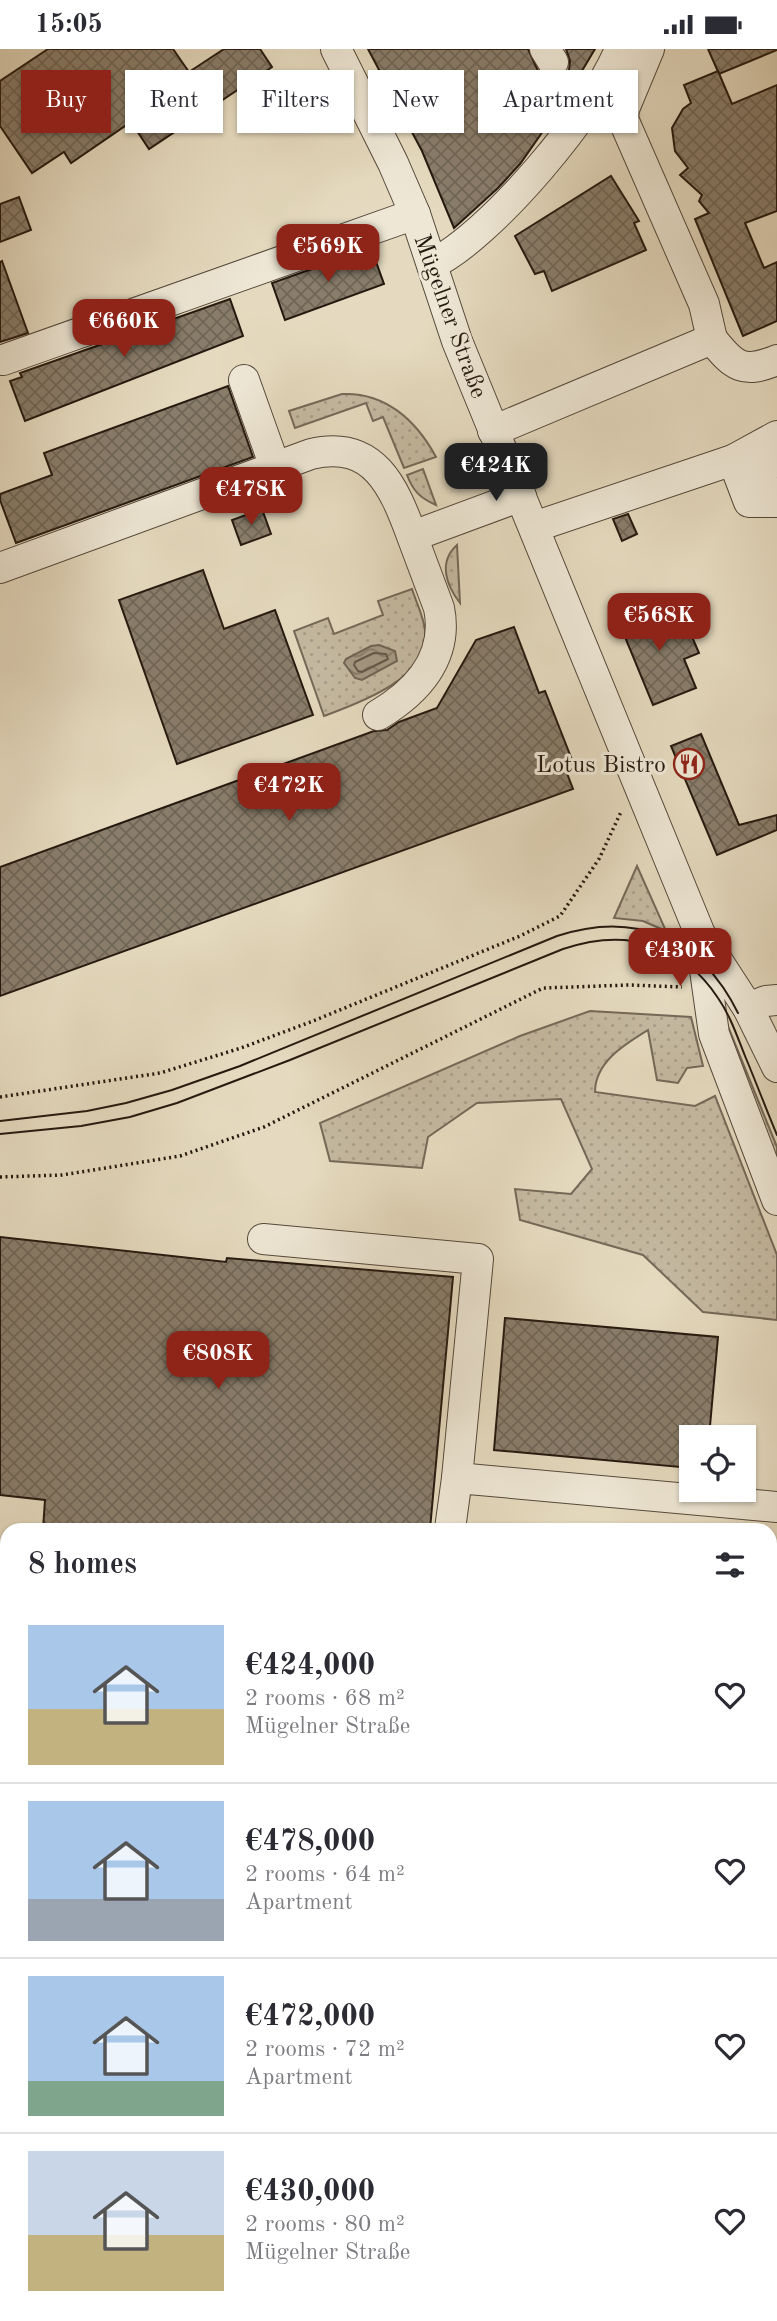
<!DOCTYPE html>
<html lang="en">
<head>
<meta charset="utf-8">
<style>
  :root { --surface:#fff; --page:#f7f7f7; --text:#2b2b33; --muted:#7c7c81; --line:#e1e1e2; --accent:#8f2418 }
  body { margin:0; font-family:"Old Standard TT",serif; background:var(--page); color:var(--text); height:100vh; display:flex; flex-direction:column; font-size:26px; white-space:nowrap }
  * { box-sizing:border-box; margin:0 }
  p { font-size:23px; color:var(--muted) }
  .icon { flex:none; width:38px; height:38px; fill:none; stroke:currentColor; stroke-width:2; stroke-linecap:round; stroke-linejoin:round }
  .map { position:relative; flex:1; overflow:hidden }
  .sheet { position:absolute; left:0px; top:1474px; width:777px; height:800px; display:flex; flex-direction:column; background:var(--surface); border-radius:21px 21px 0 0; box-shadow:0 2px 5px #0004 }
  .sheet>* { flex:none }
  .guide { position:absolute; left:21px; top:21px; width:735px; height:63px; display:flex; gap:14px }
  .buttons { position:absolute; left:679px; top:1376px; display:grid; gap:14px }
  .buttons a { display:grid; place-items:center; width:77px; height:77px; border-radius:0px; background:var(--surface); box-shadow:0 2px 5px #0004; font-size:35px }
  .price { position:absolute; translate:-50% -60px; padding:0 16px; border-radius:14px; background:var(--accent); color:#fff; font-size:23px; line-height:46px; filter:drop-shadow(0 2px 4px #0008) }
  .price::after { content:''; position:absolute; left:50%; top:42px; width:21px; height:16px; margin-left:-10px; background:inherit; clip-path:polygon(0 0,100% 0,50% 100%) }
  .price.current { background:#222; color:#fff }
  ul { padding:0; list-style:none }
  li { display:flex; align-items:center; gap:21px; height:175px; padding:0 28px }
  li+li { border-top:2px solid var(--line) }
  li span { display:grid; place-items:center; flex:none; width:196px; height:140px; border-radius:0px; color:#555 }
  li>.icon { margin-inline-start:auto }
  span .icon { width:84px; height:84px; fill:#fffc; stroke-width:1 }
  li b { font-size:30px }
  h2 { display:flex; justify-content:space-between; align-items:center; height:84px; padding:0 28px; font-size:30px }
  .chip { padding:0 24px; border-radius:0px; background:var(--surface); box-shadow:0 2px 5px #0004; font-size:24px; line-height:63px }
  .chip.current { background:var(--accent); color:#fff }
  .status { display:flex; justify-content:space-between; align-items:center; height:49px; padding:0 35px; background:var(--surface); direction:ltr }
  .status svg { height:19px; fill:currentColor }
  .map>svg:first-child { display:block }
  .grass { fill:url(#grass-dots); stroke:#746958; stroke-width:2 }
  .water { fill:url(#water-waves); stroke:#716555; stroke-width:2 }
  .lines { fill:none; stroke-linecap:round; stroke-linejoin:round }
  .shore { stroke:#645849; stroke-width:2 }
  .building { fill:url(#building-cross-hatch); stroke:#25190f; stroke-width:2 }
  .minor-casing { stroke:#55493b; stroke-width:32 }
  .major-casing { stroke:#25190f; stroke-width:41 }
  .path { stroke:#25190f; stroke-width:3.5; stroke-dasharray:2 3.5; stroke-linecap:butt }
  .minor { stroke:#eee7d5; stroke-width:30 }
  .major { stroke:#e5dabf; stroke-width:38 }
  .tram { stroke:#25190f; stroke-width:2 }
  .labels { text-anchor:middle; stroke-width:6; stroke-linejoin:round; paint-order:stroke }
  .street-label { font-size:24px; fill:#25190f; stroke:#eee7d5 }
  .poi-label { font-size:24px; fill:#25190f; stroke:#eee7d5; text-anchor:end }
</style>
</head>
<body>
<div class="status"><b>15:05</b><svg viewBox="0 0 49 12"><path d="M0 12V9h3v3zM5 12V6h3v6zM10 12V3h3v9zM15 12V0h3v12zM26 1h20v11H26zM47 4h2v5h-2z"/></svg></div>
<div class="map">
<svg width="777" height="2272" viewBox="0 0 777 2272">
  <defs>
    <pattern id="grass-dots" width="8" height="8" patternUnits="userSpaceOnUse" patternTransform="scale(1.75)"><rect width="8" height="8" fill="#c4b9a1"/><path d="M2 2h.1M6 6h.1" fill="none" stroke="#a89e89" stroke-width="1.8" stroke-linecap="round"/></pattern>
    <pattern id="water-waves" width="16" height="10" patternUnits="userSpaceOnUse" patternTransform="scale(1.75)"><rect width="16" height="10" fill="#a49883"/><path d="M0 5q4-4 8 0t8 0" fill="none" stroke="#857b6a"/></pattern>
    <pattern id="building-cross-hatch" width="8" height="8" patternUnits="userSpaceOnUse" patternTransform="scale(1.75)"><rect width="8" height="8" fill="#897d6b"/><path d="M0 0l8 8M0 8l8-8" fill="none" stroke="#706656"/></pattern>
  </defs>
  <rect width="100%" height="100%" fill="#e5dabf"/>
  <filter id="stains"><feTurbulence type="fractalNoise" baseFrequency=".00286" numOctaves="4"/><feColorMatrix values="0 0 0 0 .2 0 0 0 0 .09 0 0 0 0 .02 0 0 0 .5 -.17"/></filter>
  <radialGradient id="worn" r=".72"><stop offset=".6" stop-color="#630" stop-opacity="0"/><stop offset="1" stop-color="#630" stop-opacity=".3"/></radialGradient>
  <g class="grass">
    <path d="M 342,345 C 385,343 416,371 436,408 L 404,419 L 383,368 L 373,372 L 366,354 L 295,379 L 289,362 Z"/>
    <path d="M 423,420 L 436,456 C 420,449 413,442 407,426 Z"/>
    <path d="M 457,496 L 460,554 C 446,536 438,513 457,496 Z"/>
    <path d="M 412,540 C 416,553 424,568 425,582 C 431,629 359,654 324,667 L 294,582 L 328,569 L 334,585 L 383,566 L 378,552 Z"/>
    <polygon points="637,817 666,882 643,872 614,869"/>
    <path d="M 590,962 L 691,968 L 703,1017 L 687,1019 L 678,1034 L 657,1031 L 648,981 C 625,995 595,1013 595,1043 L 695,1057 L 715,1047 L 777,1206 L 777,1271 L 703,1263 L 643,1206 L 520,1171 L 515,1140 L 571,1145 L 592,1120 L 561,1050 L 477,1054 L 428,1088 L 422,1119 L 330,1112 L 320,1074 L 520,987 Z"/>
    <polygon points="727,975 777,1098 777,1114 724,976"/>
    <polygon points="401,2266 594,2266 609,2272 386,2272"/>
  </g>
  <polygon class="water" points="379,596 395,602 397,612 362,631 355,629 344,614 346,610 371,597"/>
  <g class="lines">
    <polygon class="shore" points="374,604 386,605 388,610 362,623 358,622 354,616 355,613"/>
  </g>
  <g class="building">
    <polygon points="48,0 173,0 189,23 224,0 260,0 272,18 149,100 131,73 71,114 64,103 32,124 0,77 0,32"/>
    <polygon points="368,0 528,0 538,22 544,28 553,30 562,28 569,21 570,12 566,0 595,0 564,52 520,115 498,139 454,179 422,102"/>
    <polygon points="708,0 777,0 777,1 719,25"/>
    <polygon points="718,22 732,55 777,36 777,162 745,174 764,219 777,213 777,272 743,287 695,170 709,164 699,152 702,146 680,126 688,119 675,102 672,79 683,60 691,54 684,36"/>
    <polygon points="611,127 639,172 634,174 646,201 552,242 544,222 535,225 515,187"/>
    <polygon points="19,148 31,181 0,193 0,155"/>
    <polygon points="371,199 384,235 285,271 272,234"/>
    <polygon points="2,212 28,284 0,293 0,213"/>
    <polygon points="230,250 243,287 25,372 10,332 22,328 20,324"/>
    <polygon points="228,337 253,408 16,494 0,451 0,445 52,426 44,404"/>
    <polygon points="262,460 271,485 241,496 232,471"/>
    <polygon points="628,465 637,485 622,492 613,470"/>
    <polygon points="203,521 224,580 275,561 313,666 177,715 119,551"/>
    <polygon points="661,553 675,589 690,583 699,604 684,610 696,639 653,656 618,571"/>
    <polygon points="514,578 539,644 545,642 574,716 565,719 573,740 0,947 0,818 374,682 387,681 399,673 437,659 476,591"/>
    <polygon points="701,685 739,776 777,766 777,781 717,806 671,697"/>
    <polygon points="0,1188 226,1213 227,1209 453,1228 430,1480 43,1480 45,1451 0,1446"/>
    <polygon points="505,1269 718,1288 709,1388 691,1388 691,1419 494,1401"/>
  </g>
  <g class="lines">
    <g class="minor-casing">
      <g id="minor">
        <polyline points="336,0 393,114 415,165 457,292 700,885 748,959 777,1018"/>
        <polyline points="545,0 553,13"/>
        <polyline points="649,0 624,60 623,70 704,255 712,290"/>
        <path d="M 432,215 C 490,188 597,60 620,0"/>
        <polyline points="3,311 415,165"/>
        <polyline points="244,331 275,418"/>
        <path d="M 493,382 L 712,290 C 734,318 743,325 777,311"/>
        <polyline points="777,387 733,411 749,453 777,453"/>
        <polyline points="777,412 762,418 777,444"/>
        <polyline points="534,478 733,411"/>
        <polyline points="413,487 521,447"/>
        <path d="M 0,519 L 311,405 C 374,390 394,438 412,487 C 421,511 430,535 439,559 C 449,608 417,643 378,666"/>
        <polyline points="701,893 714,985 777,1151"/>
        <polyline points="748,959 766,952 777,951"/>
        <polyline points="263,1190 478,1210 457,1429"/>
        <polyline points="450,1480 457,1429 777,1458"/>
        <polyline points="0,1600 7,1601"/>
        <polyline points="770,1676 777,1677"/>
        <polyline points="770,2099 777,2100"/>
        <polyline points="770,2198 777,2195"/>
        <polyline points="170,2272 170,2266"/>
        <polyline points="732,2272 733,2266"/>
      </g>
    </g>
    <g class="major-casing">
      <g id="major">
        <polyline points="770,1835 777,1763"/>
        <polyline points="655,2266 668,2272"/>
        <polyline points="313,2272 326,2266"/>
      </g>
    </g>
    <g class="path">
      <polyline points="0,1048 160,1024 241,999 313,972 520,887 560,867 599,810 621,763"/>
      <polyline points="0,1128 62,1126 180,1107 264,1078 543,939 629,936 682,938"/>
    </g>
    <use href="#minor" class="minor"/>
    <use href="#major" class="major"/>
    <g class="tram">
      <path d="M 0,1072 L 87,1062 L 126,1054 L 172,1041 L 240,1017 L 557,887 C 636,861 701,889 738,964"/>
      <path d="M 0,1085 L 81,1077 L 130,1068 L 177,1054 L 290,1011 L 563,900 C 625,879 681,893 718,949 C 730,966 737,987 745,1007 C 756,1033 766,1060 777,1086"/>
    </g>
  </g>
  <defs>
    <g id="restaurant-ring" transform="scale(1.575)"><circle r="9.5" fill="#eee7d5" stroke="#8f2418" stroke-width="1.5"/><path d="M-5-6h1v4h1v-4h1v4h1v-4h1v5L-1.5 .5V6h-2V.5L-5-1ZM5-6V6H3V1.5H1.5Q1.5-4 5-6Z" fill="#8f2418"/></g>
  </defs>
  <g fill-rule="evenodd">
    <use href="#restaurant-ring" x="689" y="715"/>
  </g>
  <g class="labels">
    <g class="street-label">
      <text transform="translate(451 267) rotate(70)" y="8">Mügelner Straße</text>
    </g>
    <g class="poi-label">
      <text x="666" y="723">Lotus Bistro</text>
    </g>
  </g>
  <rect width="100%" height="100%" filter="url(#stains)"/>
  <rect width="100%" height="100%" fill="url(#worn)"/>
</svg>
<div class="buttons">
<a><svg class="icon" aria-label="locate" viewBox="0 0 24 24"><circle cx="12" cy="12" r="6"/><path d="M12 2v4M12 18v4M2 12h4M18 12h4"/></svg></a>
</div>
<b class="price" style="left:328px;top:235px">€569K</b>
<b class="price" style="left:124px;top:310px">€660K</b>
<b class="price current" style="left:496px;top:454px">€424K</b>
<b class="price" style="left:251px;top:478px">€478K</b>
<b class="price" style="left:659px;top:604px">€568K</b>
<b class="price" style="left:289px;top:774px">€472K</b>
<b class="price" style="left:680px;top:939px">€430K</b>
<b class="price" style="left:218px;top:1342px">€808K</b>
<div class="guide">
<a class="chip current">Buy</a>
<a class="chip">Rent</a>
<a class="chip">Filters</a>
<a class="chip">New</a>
<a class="chip">Apartment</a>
</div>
<section class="sheet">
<h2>8 homes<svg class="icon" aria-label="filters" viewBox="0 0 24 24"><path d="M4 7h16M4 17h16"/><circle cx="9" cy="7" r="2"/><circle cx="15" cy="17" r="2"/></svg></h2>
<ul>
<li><span style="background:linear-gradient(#a9c7e8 60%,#c2b280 0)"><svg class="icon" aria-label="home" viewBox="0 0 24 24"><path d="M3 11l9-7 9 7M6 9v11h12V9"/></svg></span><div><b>€424,000</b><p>2 rooms · 68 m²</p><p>Mügelner Straße</p></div><svg class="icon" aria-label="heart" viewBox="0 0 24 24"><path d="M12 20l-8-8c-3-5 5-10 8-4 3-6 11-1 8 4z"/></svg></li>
<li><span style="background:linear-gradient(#a9c7e8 70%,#9aa5b1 0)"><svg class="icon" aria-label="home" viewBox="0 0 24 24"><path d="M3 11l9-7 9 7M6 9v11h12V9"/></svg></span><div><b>€478,000</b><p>2 rooms · 64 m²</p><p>Apartment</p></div><svg class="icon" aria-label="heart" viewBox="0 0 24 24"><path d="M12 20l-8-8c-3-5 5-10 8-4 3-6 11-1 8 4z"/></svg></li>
<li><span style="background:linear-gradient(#a9c7e8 75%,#7fa58c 0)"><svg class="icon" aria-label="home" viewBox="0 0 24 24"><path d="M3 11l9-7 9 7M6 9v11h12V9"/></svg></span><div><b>€472,000</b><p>2 rooms · 72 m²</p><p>Apartment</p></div><svg class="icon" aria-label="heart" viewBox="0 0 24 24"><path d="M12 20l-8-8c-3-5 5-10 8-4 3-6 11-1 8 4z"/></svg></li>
<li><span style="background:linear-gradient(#c9d6e8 60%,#c2b280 0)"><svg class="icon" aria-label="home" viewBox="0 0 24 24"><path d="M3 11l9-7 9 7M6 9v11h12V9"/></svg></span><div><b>€430,000</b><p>2 rooms · 80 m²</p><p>Mügelner Straße</p></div><svg class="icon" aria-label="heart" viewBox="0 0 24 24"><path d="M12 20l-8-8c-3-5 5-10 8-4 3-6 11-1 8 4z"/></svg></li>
</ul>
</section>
</div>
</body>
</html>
